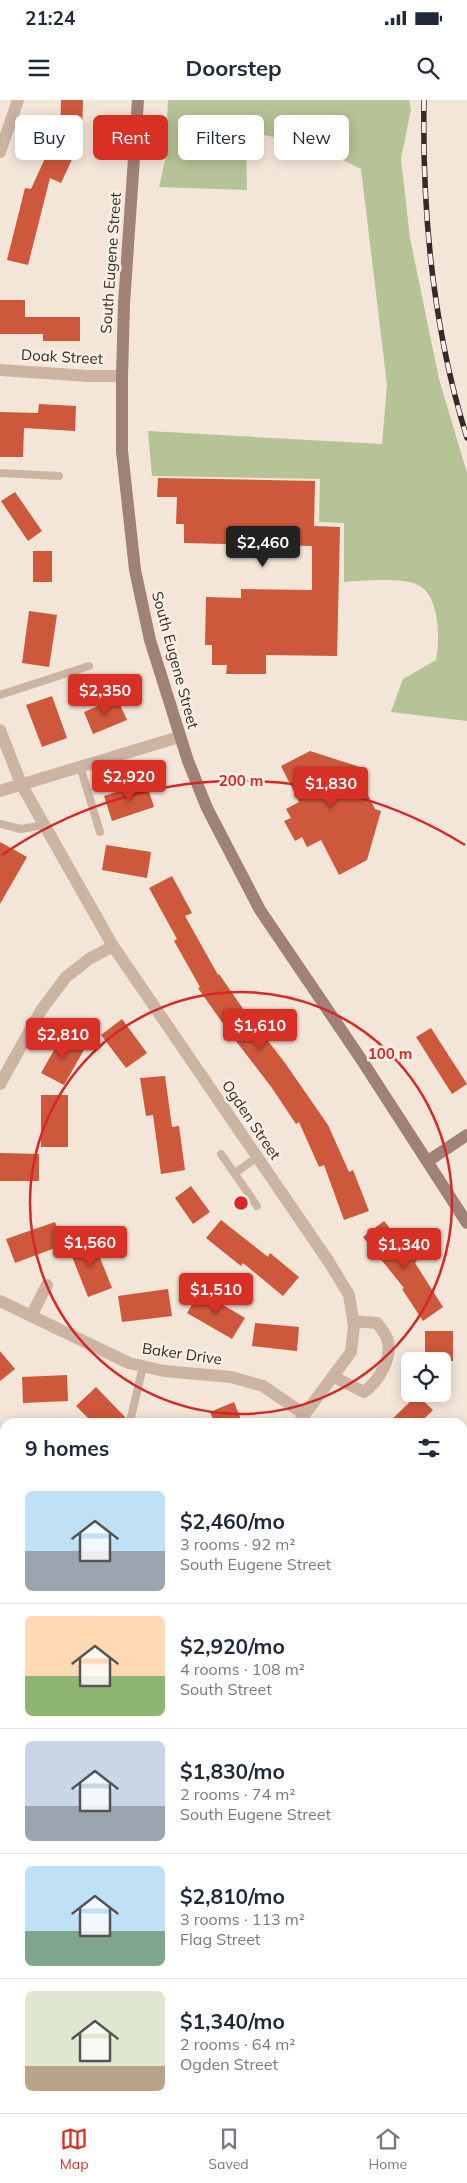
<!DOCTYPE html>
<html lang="en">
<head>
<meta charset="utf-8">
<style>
  :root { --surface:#fff; --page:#f6f6f7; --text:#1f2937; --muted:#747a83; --line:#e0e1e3; --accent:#d93025 }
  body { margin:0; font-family:Mulish,sans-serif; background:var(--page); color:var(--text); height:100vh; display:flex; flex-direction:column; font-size:19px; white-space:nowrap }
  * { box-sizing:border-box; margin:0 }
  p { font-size:16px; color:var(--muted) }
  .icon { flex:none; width:28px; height:28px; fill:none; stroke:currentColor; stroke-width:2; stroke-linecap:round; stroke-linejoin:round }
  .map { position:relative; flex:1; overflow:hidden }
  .panel { position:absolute; left:0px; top:1318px; width:468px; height:696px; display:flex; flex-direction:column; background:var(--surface); border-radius:15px 15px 0 0; box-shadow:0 2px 12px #0003 }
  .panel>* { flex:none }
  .guide { position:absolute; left:15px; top:15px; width:438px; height:45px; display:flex; gap:10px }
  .buttons { position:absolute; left:401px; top:1252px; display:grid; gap:10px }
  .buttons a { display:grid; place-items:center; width:50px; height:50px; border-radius:8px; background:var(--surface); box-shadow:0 2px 12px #0003; font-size:25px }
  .price { position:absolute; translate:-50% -42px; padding:0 11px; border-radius:5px; background:var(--accent); color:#fff; font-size:16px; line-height:32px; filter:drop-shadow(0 1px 2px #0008) }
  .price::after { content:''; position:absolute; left:50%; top:30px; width:15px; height:11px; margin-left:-8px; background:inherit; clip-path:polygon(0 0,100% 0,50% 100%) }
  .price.current { background:#222; color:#fff }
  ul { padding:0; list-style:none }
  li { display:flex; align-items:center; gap:15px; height:125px; padding:0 25px }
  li+li { border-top:1px solid var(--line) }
  li span { display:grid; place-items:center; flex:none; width:140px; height:100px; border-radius:8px; color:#555 }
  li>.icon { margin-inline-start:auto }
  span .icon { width:60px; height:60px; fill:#fffc; stroke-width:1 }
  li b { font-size:21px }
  h2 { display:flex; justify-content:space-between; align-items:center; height:60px; padding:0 25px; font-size:21px }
  .tag { padding:0 18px; border-radius:8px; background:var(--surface); box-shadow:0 2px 12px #0003; font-size:18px; line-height:45px }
  .tag.current { background:var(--accent); color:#fff }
  .status { display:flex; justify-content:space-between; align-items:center; height:35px; padding:0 25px; background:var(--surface); direction:ltr }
  .status svg { height:14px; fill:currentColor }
  header { display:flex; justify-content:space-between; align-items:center; height:65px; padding:0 25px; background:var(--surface); font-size:22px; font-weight:700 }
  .menu { display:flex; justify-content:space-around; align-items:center; height:70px; border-top:1px solid var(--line); background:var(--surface); font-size:14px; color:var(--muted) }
  .menu a { display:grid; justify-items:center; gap:2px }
  .menu .current { color:var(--accent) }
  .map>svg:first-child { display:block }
  .green { fill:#b6c397 }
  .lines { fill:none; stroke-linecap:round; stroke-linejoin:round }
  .stream { stroke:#75b2b2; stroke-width:4.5 }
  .building { fill:#ce583b }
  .path { stroke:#b79e8e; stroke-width:2.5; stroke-dasharray:2.5 2.5; stroke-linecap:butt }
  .lane { stroke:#ccb4a3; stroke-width:8 }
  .street { stroke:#ccb4a3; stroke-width:12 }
  .secondary { stroke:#9f8275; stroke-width:12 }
  .rail-casing { stroke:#362a26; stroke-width:5.5 }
  .rail { stroke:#faefe5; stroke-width:4; stroke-dasharray:11; stroke-linecap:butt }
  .ring { fill:none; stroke:#d62828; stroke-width:2.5 }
  .labels { text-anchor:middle; stroke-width:5; stroke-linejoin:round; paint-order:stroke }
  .street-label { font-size:15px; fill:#362a26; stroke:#faefe5 }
  .centre { fill:#d62828; stroke:#faefe5; stroke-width:2.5 }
  .ring-label { font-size:15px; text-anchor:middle; font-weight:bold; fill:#d62828; stroke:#faefe5; stroke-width:5; stroke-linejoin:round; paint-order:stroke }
</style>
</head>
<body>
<div class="status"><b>21:24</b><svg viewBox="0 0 49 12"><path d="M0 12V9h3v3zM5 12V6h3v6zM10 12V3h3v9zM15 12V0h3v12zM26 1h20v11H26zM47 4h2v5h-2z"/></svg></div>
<header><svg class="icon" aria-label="menu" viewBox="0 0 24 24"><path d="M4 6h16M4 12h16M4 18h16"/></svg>Doorstep<svg class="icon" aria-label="search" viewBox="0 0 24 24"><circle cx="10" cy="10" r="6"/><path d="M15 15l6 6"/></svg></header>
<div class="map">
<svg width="467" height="2013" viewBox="0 0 467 2013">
  <rect width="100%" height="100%" fill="#f3e5d8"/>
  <g class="green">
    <path d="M 168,0 L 409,0 L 411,9 L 401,59 L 410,138 L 439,279 L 467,373 L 467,621 L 391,612 L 403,579 L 436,560 C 440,540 440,495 418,485 C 403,477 362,481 344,482 L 344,423 L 319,422 L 320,379 L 152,376 L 148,331 L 382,344 L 387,285 L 361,69 L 317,47 L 256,33 L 246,40 L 247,90 L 159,87 L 165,61 Z"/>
    <polygon points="0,1840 5,1841 5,1936 0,1931"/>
    <polygon points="108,2009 430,2009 430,2013 116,2013"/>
  </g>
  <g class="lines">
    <g class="stream">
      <polyline points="0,1892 5,1897"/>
      <polyline points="221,2009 230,2013"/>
    </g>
  </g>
  <g class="building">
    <polygon points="61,0 83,0 82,34 60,34"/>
    <polygon points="52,43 75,53 61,83 50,78 28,165 7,160 25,88 31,89"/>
    <polygon points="0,200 25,200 25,217 80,217 80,241 43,241 43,234 0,234"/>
    <polygon points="39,304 76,306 75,331 24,328 23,357 0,357 0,312 38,313"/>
    <polygon points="158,378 315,381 314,426 340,427 337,556 266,555 266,574 226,574 227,565 212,565 212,545 205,545 206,497 241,498 241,489 312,490 312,446 184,443 184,424 176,424 177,397 157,397"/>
    <polygon points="15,392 42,431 28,441 1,401"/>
    <rect x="33" y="451" width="19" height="31"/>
    <polygon points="29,511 57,515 49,567 22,563"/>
    <polygon points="52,596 67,638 42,647 26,605"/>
    <polygon points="117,598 127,620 93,634 84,612"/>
    <polygon points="310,651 360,667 358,675 375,709 381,711 367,760 339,775 321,740 307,747 302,737 295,741 284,721 291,718 286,709 299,702 281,666"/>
    <polygon points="146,682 154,707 112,721 104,696"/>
    <polygon points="0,742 27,757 0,804"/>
    <polygon points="106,745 151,752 147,778 102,770"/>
    <polygon points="172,776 192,813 185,816 218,875 219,874 257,929 258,928 285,963 328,1025 349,1072 353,1070 369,1111 344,1120 324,1065 319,1067 299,1022 296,1024 272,988 226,928 198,888 200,887 174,841 177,839 149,788"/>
    <polygon points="122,919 147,953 126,968 101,935"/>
    <polygon points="431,928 467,984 452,994 416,937"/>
    <polygon points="62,936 85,948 64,985 41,973"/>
    <polygon points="165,976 172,1027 179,1026 185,1070 161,1074 153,1015 146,1016 140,978"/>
    <rect x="41" y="995" width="27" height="52"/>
    <polygon points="0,1053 39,1054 39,1081 0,1081"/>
    <polygon points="191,1086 210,1112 193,1124 175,1098"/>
    <polygon points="221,1120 268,1157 270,1153 299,1177 283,1196 243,1163 241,1166 206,1138"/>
    <polygon points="384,1121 417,1161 415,1163 443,1207 423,1221 402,1189 404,1188 363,1137"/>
    <polygon points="55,1122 63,1145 15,1163 6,1139"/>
    <polygon points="93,1140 112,1188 88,1197 69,1149"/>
    <polygon points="168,1189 172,1216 122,1222 118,1196"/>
    <polygon points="200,1191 245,1218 232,1239 187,1213"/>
    <polygon points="255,1223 299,1227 297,1251 252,1246"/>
    <rect x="425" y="1231" width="28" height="30"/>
    <polygon points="0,1251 15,1269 0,1281"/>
    <polygon points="67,1275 68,1301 23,1303 22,1277"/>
    <polygon points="96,1287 125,1317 125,1322 92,1322 76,1306"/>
    <polygon points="417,1295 433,1310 421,1322 389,1322"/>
    <polygon points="234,1302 242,1322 214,1322 210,1312"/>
  </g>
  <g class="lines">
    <polyline class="path" points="0,1509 5,1510"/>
    <g class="lane">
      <polyline points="0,373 59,376"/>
      <polyline points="0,595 89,566"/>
      <polyline points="80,666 100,732"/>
      <polyline points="0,724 21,729 44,725"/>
      <polyline points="221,1054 257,1106"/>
      <polyline points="235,1073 256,1058"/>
      <polyline points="130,1322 143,1266"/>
      <polyline points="458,2009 467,2010"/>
    </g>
    <g class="street">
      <polyline points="0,52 18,0"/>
      <polyline points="0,270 88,276 122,276"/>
      <polyline points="0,630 21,684 113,846 329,1162 349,1195 354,1226 351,1252 299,1322"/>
      <polyline points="0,691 179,637"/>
      <polyline points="0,984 42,909 66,877 89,859 113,846"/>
      <polyline points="0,1201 129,1263 164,1271 231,1277 263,1286 304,1314"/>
      <polyline points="31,1216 47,1185"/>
      <path d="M 334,1277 L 364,1292 C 379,1281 395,1255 386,1236 C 384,1232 380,1227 377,1223 L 353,1221"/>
      <polyline points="0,1413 5,1416"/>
      <polyline points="462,1487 467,1487"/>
      <polyline points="0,1830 5,1830"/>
      <polyline points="462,1885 467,1886"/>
    </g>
    <g class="secondary">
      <polyline points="138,0 124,204 122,276 122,351 135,470 150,540 188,661 207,708 260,810 361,959 467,1123"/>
      <polyline points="428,1061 467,1035"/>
      <polyline points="0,1965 5,1969"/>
      <polyline points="57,2009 64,2013"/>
    </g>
    <g class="rail-casing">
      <path id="rail" d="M 424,0 C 422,114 433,229 467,338"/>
    </g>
    <use href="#rail" class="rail"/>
  </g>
  <g class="ring">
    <circle cx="241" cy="1103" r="211"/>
    <path d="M2 755A422 422 0 0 1 465 745"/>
  </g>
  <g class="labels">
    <g class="street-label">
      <text transform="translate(111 163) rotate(-86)" y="5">South Eugene Street</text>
      <text transform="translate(62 257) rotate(3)" y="5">Doak Street</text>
      <text transform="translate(175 560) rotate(75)" y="5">South Eugene Street</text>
      <text transform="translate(251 1020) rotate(56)" y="5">Ogden Street</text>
      <text transform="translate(182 1254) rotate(8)" y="5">Baker Drive</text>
    </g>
  </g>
  <circle cx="241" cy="1103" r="8" class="centre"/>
  <g class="ring-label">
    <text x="241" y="686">200 m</text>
    <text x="390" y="959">100 m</text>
  </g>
</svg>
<div class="buttons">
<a><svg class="icon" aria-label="locate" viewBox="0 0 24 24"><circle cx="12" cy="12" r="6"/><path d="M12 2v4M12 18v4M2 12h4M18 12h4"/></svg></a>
</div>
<b class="price current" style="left:263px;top:468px">$2,460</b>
<b class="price" style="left:105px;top:616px">$2,350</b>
<b class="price" style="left:129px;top:702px">$2,920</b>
<b class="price" style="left:331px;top:709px">$1,830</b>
<b class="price" style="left:260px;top:951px">$1,610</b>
<b class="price" style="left:63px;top:960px">$2,810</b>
<b class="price" style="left:90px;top:1168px">$1,560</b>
<b class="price" style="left:404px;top:1170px">$1,340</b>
<b class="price" style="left:216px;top:1215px">$1,510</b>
<div class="guide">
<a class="tag">Buy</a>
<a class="tag current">Rent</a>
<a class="tag">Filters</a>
<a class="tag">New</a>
</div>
<section class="panel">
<h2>9 homes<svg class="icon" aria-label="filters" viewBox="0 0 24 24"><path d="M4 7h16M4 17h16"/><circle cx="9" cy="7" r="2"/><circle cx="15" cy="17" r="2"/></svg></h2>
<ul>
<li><span style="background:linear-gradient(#bfe0f5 60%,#9aa5b1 0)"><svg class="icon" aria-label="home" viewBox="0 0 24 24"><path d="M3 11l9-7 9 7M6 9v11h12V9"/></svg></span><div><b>$2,460/mo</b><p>3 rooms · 92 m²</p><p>South Eugene Street</p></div></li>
<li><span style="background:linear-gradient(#ffd9b3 60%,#8fb573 0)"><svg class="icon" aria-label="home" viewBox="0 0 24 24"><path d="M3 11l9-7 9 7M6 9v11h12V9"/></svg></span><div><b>$2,920/mo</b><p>4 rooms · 108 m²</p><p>South Street</p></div></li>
<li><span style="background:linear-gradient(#c9d6e8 65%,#9aa5b1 0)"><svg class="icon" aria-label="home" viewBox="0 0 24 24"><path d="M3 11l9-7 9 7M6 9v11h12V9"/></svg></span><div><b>$1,830/mo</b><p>2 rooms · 74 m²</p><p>South Eugene Street</p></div></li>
<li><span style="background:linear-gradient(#bfe0f5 65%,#7fa58c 0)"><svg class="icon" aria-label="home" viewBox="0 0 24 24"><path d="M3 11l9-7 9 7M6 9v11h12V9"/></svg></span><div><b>$2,810/mo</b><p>3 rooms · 113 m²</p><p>Flag Street</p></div></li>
<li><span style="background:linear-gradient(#dfe7d0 75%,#b9a48a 0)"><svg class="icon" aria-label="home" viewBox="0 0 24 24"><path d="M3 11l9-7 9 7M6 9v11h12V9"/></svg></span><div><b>$1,340/mo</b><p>2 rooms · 64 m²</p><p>Ogden Street</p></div></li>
</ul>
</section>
</div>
<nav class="menu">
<a class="current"><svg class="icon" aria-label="map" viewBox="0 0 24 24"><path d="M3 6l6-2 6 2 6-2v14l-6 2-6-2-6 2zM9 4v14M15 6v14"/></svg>Map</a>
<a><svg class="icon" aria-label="saved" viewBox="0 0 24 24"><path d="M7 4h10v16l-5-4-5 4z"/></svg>Saved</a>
<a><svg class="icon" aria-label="home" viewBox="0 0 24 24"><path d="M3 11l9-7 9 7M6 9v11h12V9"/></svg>Home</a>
</nav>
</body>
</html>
